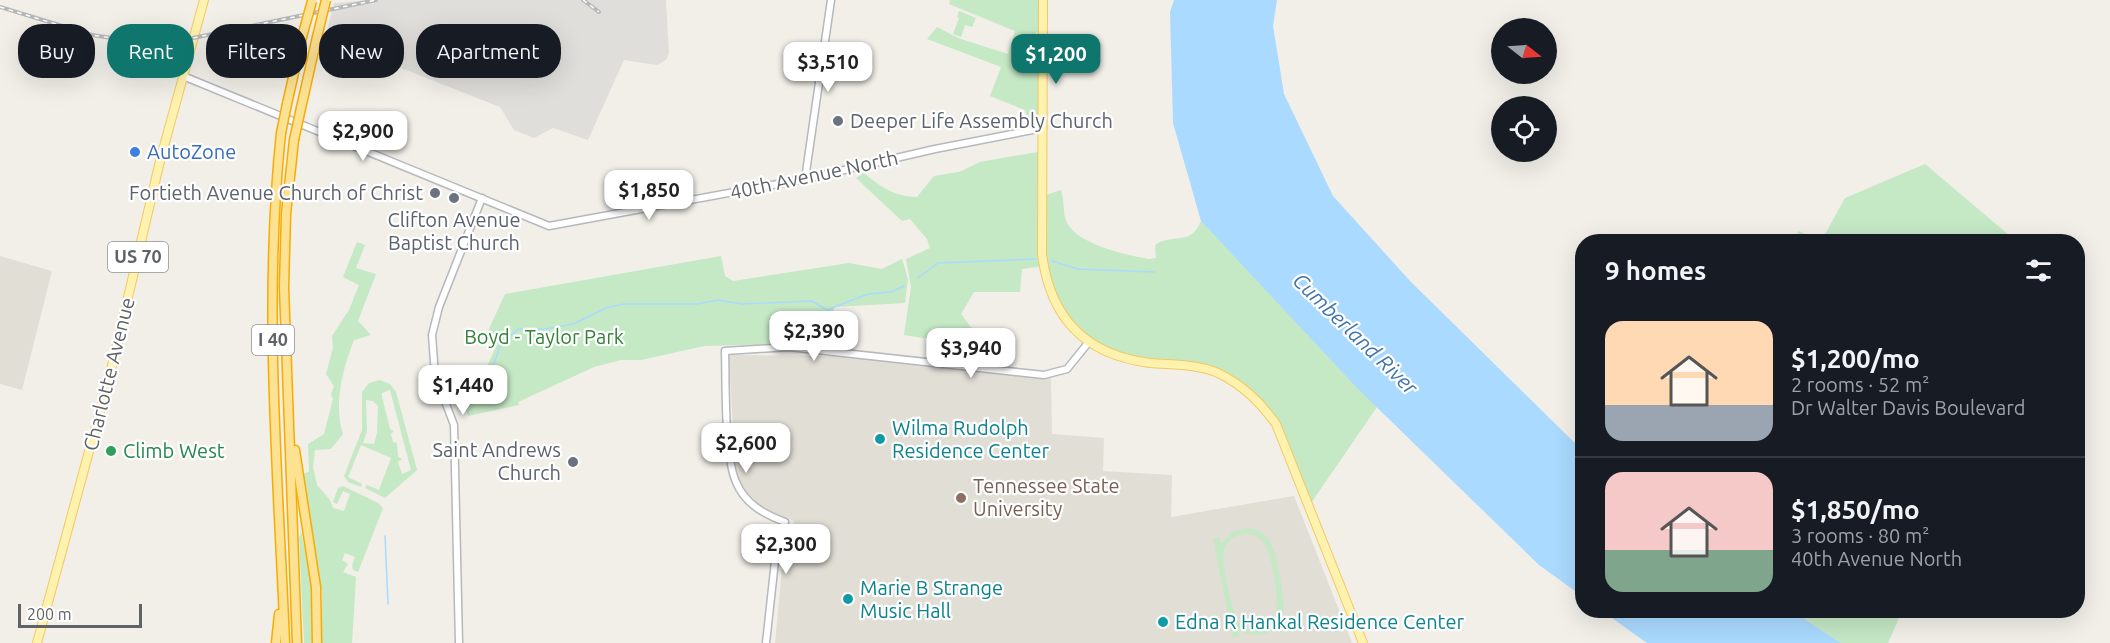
<!DOCTYPE html>
<html lang="en">
<head>
<meta charset="utf-8">
<style>
  :root { --surface:#171b24; --page:#20242c; --text:#f1f3f6; --muted:#9ea1a6; --line:#363941; --accent:#0f766e }
  body { margin:0; font-family:Ubuntu,sans-serif; background:var(--page); color:var(--text); height:100vh; display:flex; flex-direction:column; font-size:22px; white-space:nowrap }
  * { box-sizing:border-box; margin:0 }
  p { font-size:20px; color:var(--muted) }
  .icon { flex:none; width:33px; height:33px; fill:none; stroke:currentColor; stroke-width:2; stroke-linecap:round; stroke-linejoin:round }
  .map { position:relative; flex:1; overflow:hidden }
  .sheet { position:absolute; left:1575px; top:234px; width:510px; height:384px; display:flex; flex-direction:column; background:var(--surface); border-radius:24px; box-shadow:0 6px 24px #0002 }
  .sheet>* { flex:none }
  .guide { position:absolute; left:18px; top:24px; width:570px; height:54px; display:flex; gap:12px }
  .needle { width:39px; rotate:107deg }
  .tools { position:absolute; left:1491px; top:18px; display:grid; gap:12px }
  .tools a { display:grid; place-items:center; width:66px; height:66px; border-radius:50%; background:var(--surface); box-shadow:0 6px 24px #0002; font-size:30px }
  .scale { position:absolute; left:18px; bottom:15px; width:124px; box-sizing:border-box; padding-left:6px; border:3px solid #5f6368; border-top:0; font-size:16px; line-height:21px; white-space:nowrap; color:#5f6368; -webkit-text-stroke:4px #fff; paint-order:stroke }
  .price { position:absolute; translate:-50% -51px; padding:0 14px; border-radius:12px; background:#fff; color:#222; font-size:20px; line-height:39px; filter:drop-shadow(0 2px 3px #0008) }
  .price::after { content:''; position:absolute; left:50%; top:36px; width:18px; height:14px; margin-left:-9px; background:inherit; clip-path:polygon(0 0,100% 0,50% 100%) }
  .price.selected { background:var(--accent); color:#fff }
  ul { padding:0; list-style:none }
  li { display:flex; align-items:center; gap:18px; height:150px; padding:0 30px }
  li+li { border-top:2px solid var(--line) }
  li span { display:grid; place-items:center; flex:none; width:168px; height:120px; border-radius:18px; color:#555 }
  li>.icon { margin-inline-start:auto }
  span .icon { width:72px; height:72px; fill:#fffc; stroke-width:1 }
  li b { font-size:26px }
  h2 { display:flex; justify-content:space-between; align-items:center; height:72px; padding:0 30px; font-size:26px }
  .pill { padding:0 21px; border-radius:24px; background:var(--surface); box-shadow:0 6px 24px #0002; font-size:21px; line-height:54px }
  .pill.selected { background:var(--accent); color:#fff }
  .map>svg:first-child { display:block }
  .industrial { fill:#e0deda }
  .education { fill:#e1ded6 }
  .green { fill:#c5e8c5; fill-rule:evenodd }
  .water { fill:#aadaff }
  .lines { fill:none; stroke-linecap:round; stroke-linejoin:round }
  .stream { stroke:#aadaff; stroke-width:1.5 }
  .minor-casing { stroke:#b5b8bc; stroke-width:9 }
  .major-casing { stroke:#f2c960; stroke-width:10 }
  .highway-casing { stroke:#f9ab00; stroke-width:11 }
  .minor { stroke:#fff; stroke-width:6 }
  .major { stroke:#fff2af; stroke-width:8 }
  .highway { stroke:#fde293; stroke-width:8 }
  .rail-casing { stroke:#b6b7b8; stroke-width:4 }
  .rail { stroke:#fff; stroke-width:1.5; stroke-dasharray:4.5; stroke-linecap:butt }
  .highway-bridge-casing { stroke:#f9ab00; stroke-width:11; stroke-linecap:butt }
  .highway-bridge { stroke:#fde293; stroke-width:8 }
  .worship-dot { fill:#6b7280; stroke:#fff; stroke-width:2 }
  .shop-dot { fill:#3f7fe0; stroke:#fff; stroke-width:2 }
  .culture-dot { fill:#0f9aa8; stroke:#fff; stroke-width:2 }
  .leisure-dot { fill:#2e9e5b; stroke:#fff; stroke-width:2 }
  .education-dot { fill:#8d6e63; stroke:#fff; stroke-width:2 }
  .labels { text-anchor:middle; stroke-width:4.5; stroke-linejoin:round; paint-order:stroke }
  .shield { fill:#fff; stroke:#8f9295; stroke-width:1.5 }
  .shield-label { font-size:18px; font-weight:bold; fill:#5f6368 }
  .worship-label { font-size:20px; fill:#5b616d; stroke:#fff; text-anchor:end }
  .shop-label { font-size:20px; fill:#366cbe; stroke:#fff; text-anchor:start }
  .street-label { font-size:20px; fill:#5f6368; stroke:#fff }
  .park-label { font-size:20px; fill:#348238; stroke:#fff }
  .culture-label { font-size:20px; fill:#0d838f; stroke:#fff; text-anchor:start }
  .leisure-label { font-size:20px; fill:#27864d; stroke:#fff; text-anchor:start }
  .education-label { font-size:20px; fill:#785e54; stroke:#fff; text-anchor:start }
  .water-label { font-size:21px; font-style:italic; fill:#4174aa; stroke:#fff }
</style>
</head>
<body>
<div class="map">
<svg width="2110" height="643" viewBox="0 0 2110 643">
  <rect width="100%" height="100%" fill="#f1efe8"/>
  <polygon class="industrial" points="369,0 666,0 669,53 666,60 657,65 624,60 588,140 553,128 534,138 514,130 500,107 325,38 334,3"/>
  <g class="education">
    <polygon points="0,256 52,271 22,390 0,384"/>
    <polygon points="729,355 835,356 1051,378 1052,434 1104,438 1103,471 1172,475 1171,517 1294,496 1352,643 775,643 782,568 794,521 764,509 742,488 735,465"/>
  </g>
  <g class="green">
    <polygon points="950,0 1043,0 1041,29 1031,37 1043,43 1043,128 1031,131 1025,110 990,96 1001,67 927,39 937,27 958,38 1008,54 1015,31 949,4"/>
    <polygon points="959,11 976,18 972,27 965,25 961,37 953,34 959,18 957,17"/>
    <path d="M 1043,151 L 1043,196 L 1061,190 C 1065,201 1062,213 1067,223 C 1079,245 1126,255 1149,259 L 1156,258 L 1155,246 L 1158,243 C 1177,234 1191,245 1201,221 L 1377,407 L 1309,506 L 1276,424 L 1260,402 L 1217,373 L 1140,361 L 1088,343 L 1059,311 L 1044,266 L 1022,269 L 1020,292 L 974,292 L 961,314 L 986,347 L 984,368 L 944,364 L 948,342 L 904,335 L 911,287 L 906,259 L 930,248 L 927,239 L 910,219 L 902,221 L 856,178 L 864,173 C 879,186 895,197 917,197 L 934,176 L 959,172 L 980,162 Z"/>
    <polygon points="1925,164 2016,241 1793,241 1799,231 1812,238 1823,238 1845,198"/>
    <path d="M 357,242 L 365,245 L 356,268 L 376,274 L 358,321 L 371,335 L 354,340 C 343,368 333,404 343,434 L 331,449 L 315,450 L 313,467 L 317,485 L 330,500 L 333,508 L 344,511 L 350,494 L 343,491 L 337,504 L 333,502 L 338,488 L 343,486 L 378,503 L 383,508 L 358,572 L 353,570 L 352,566 L 355,557 L 345,553 L 342,560 L 348,564 L 343,572 L 356,577 L 352,643 L 322,643 L 322,594 L 302,474 L 309,472 L 308,444 L 324,434 L 333,399 L 331,394 L 334,386 L 326,374 L 333,348 L 332,336 L 349,310 L 359,285 L 343,277 Z"/>
    <polygon points="721,256 725,276 733,281 849,263 882,269 902,259 908,279 905,303 834,307 826,348 781,344 704,346 641,360 621,360 594,367 518,402 519,405 468,416 463,398 483,389 482,377 496,347 484,340 505,294"/>
    <path d="M 380,380 L 390,384 L 396,392 L 417,470 L 385,498 L 365,488 L 367,485 L 379,490 L 391,458 L 361,445 L 348,477 L 362,484 L 361,487 L 348,482 L 344,476 L 362,430 L 362,392 L 369,383 ZM 390,390 L 411,470 L 402,474 L 398,462 L 402,459 L 398,457 L 397,443 L 393,442 L 391,434 L 394,431 L 390,429 L 382,397 L 382,393 ZM 366,400 L 373,401 L 378,406 L 377,433 L 374,444 L 363,443 L 367,431 Z"/>
    <path d="M 1249,528 C 1257,530 1264,533 1269,540 C 1276,551 1286,602 1283,614 C 1278,636 1254,640 1238,629 L 1239,636 L 1233,638 L 1213,539 L 1219,537 L 1221,544 L 1232,532 ZM 1245,534 C 1253,534 1261,537 1265,545 C 1273,558 1281,607 1275,620 L 1260,630 C 1252,631 1245,629 1239,623 C 1232,615 1221,561 1224,550 C 1227,540 1235,535 1245,534 Z"/>
    <polygon points="301,531 312,588 312,643 304,643 299,539"/>
    <polygon points="1792,611 1902,611 1888,643 1841,643"/>
  </g>
  <g class="water">
    <polygon points="1174,0 1277,0 1273,26 1284,94 1333,196 1411,282 1582,450 1582,596 1539,565 1359,390 1201,221 1173,123 1170,12"/>
    <polygon points="1602,611 1792,611 1841,643 1647,643"/>
  </g>
  <g class="lines">
    <g class="stream">
      <polyline points="1052,261 1078,269 1154,272"/>
      <polyline points="918,278 938,263 1035,259"/>
      <polyline points="484,393 500,346 518,329 546,329 573,324 606,308 624,304 697,304 718,300 742,304 812,301 827,310 868,294 891,292 904,286"/>
      <polyline points="385,536 388,604"/>
    </g>
    <g class="minor-casing">
      <g id="minor">
        <polyline points="183,76 549,226 805,179 935,149 1043,128"/>
        <polyline points="805,179 831,0"/>
        <polyline points="459,643 454,425 435,375 432,335 439,307 482,198"/>
        <path d="M 766,643 L 776,552 L 785,522 C 764,514 745,504 736,482 C 724,455 726,382 725,351 L 789,347 L 1044,375 L 1067,369 L 1088,343"/>
      </g>
    </g>
    <g class="major-casing">
      <g id="major">
        <path d="M 1043,0 L 1042,254 C 1050,318 1085,355 1150,363 C 1172,365 1198,364 1218,373 C 1243,385 1260,402 1276,424 L 1363,643"/>
        <polyline points="37,643 110,374 160,161 204,0"/>
      </g>
    </g>
    <g class="highway-casing">
      <g id="highway">
        <polyline points="287,104 302,37"/>
        <polyline points="301,108 317,37"/>
        <path d="M 281,133 C 263,303 278,473 285,643"/>
        <polyline points="294,140 286,214 284,287 297,643"/>
        <polyline points="295,450 316,587 317,643"/>
        <polyline points="276,643 279,614"/>
      </g>
    </g>
    <use href="#minor" class="minor"/>
    <use href="#major" class="major"/>
    <use href="#highway" class="highway"/>
    <g class="rail-casing">
      <g id="rail">
        <polyline points="583,0 599,12"/>
        <polyline points="0,7 92,35 125,40 158,41 193,38 376,0"/>
      </g>
    </g>
    <use href="#rail" class="rail"/>
    <g class="highway-bridge-casing">
      <g id="highway-bridge">
        <polyline points="302,37 312,1"/>
        <polyline points="317,37 326,0"/>
        <polyline points="281,133 287,104"/>
        <polyline points="294,140 301,108"/>
      </g>
    </g>
    <use href="#highway-bridge" class="highway-bridge"/>
  </g>
  <g class="worship-dot">
    <circle cx="838" cy="121" r="6"/>
    <circle cx="435" cy="193" r="6"/>
    <circle cx="454" cy="198" r="6"/>
    <circle cx="573" cy="462" r="6"/>
  </g>
  <circle class="shop-dot" cx="135" cy="152" r="6"/>
  <g class="culture-dot">
    <circle cx="880" cy="439" r="6"/>
    <circle cx="848" cy="599" r="6"/>
    <circle cx="1163" cy="622" r="6"/>
  </g>
  <circle class="leisure-dot" cx="111" cy="451" r="6"/>
  <circle class="education-dot" cx="961" cy="498" r="6"/>
  <g class="labels">
    <g class="shield">
      <rect x="108" y="242" width="60" height="30" rx="4.5"/>
      <rect x="252" y="325" width="42" height="30" rx="4.5"/>
    </g>
    <g class="shield-label">
      <text x="138" y="263">US 70</text>
      <text x="273" y="346">I 40</text>
    </g>
    <g class="worship-label">
      <text x="850" y="128" text-anchor="start">Deeper Life Assembly Church</text>
      <text x="423" y="200">Fortieth Avenue Church of Christ</text>
      <text x="454" y="227" text-anchor="middle">Clifton Avenue<tspan x="454" dy="23">Baptist Church</tspan></text>
      <text x="561" y="457">Saint Andrews<tspan x="561" dy="23">Church</tspan></text>
    </g>
    <g class="shop-label">
      <text x="147" y="159">AutoZone</text>
    </g>
    <g class="street-label">
      <text transform="translate(814 175) rotate(-12)" y="7">40th Avenue North</text>
      <text transform="translate(109 374) rotate(-76)" y="7">Charlotte Avenue</text>
    </g>
    <g class="park-label">
      <text x="544" y="344">Boyd - Taylor Park</text>
    </g>
    <g class="culture-label">
      <text x="892" y="435">Wilma Rudolph<tspan x="892" dy="23">Residence Center</tspan></text>
      <text x="860" y="595">Marie B Strange<tspan x="860" dy="23">Music Hall</tspan></text>
      <text x="1175" y="629">Edna R Hankal Residence Center</text>
    </g>
    <g class="leisure-label">
      <text x="123" y="458">Climb West</text>
    </g>
    <g class="education-label">
      <text x="973" y="493">Tennessee State<tspan x="973" dy="23">University</tspan></text>
    </g>
    <g class="water-label">
      <text transform="translate(1355 334) rotate(44)" y="7">Cumberland River</text>
    </g>
  </g>
</svg>
<div class="tools">
<a><svg class="needle" viewBox="-14 -14 28 28"><path d="M0-13l5 13h-10z" fill="#e53935"/><path d="M0 13l5-13h-10z" fill="#9ea1a6"/></svg></a>
<a><svg class="icon" aria-label="locate" viewBox="0 0 24 24"><circle cx="12" cy="12" r="6"/><path d="M12 2v4M12 18v4M2 12h4M18 12h4"/></svg></a>
</div>
<div class="scale">200 m</div>
<b class="price selected" style="left:1056px;top:85px">$1,200</b>
<b class="price" style="left:828px;top:93px">$3,510</b>
<b class="price" style="left:363px;top:162px">$2,900</b>
<b class="price" style="left:649px;top:221px">$1,850</b>
<b class="price" style="left:814px;top:362px">$2,390</b>
<b class="price" style="left:971px;top:379px">$3,940</b>
<b class="price" style="left:463px;top:416px">$1,440</b>
<b class="price" style="left:746px;top:474px">$2,600</b>
<b class="price" style="left:786px;top:575px">$2,300</b>
<div class="guide">
<a class="pill">Buy</a>
<a class="pill selected">Rent</a>
<a class="pill">Filters</a>
<a class="pill">New</a>
<a class="pill">Apartment</a>
</div>
<section class="sheet">
<h2>9 homes<svg class="icon" aria-label="filters" viewBox="0 0 24 24"><path d="M4 7h16M4 17h16"/><circle cx="9" cy="7" r="2"/><circle cx="15" cy="17" r="2"/></svg></h2>
<ul>
<li><span style="background:linear-gradient(#ffd9b3 70%,#9aa5b1 0)"><svg class="icon" aria-label="home" viewBox="0 0 24 24"><path d="M3 11l9-7 9 7M6 9v11h12V9"/></svg></span><div><b>$1,200/mo</b><p>2 rooms · 52 m²</p><p>Dr Walter Davis Boulevard</p></div></li>
<li><span style="background:linear-gradient(#f6c9c9 65%,#7fa58c 0)"><svg class="icon" aria-label="home" viewBox="0 0 24 24"><path d="M3 11l9-7 9 7M6 9v11h12V9"/></svg></span><div><b>$1,850/mo</b><p>3 rooms · 80 m²</p><p>40th Avenue North</p></div></li>
</ul>
</section>
</div>
</body>
</html>
